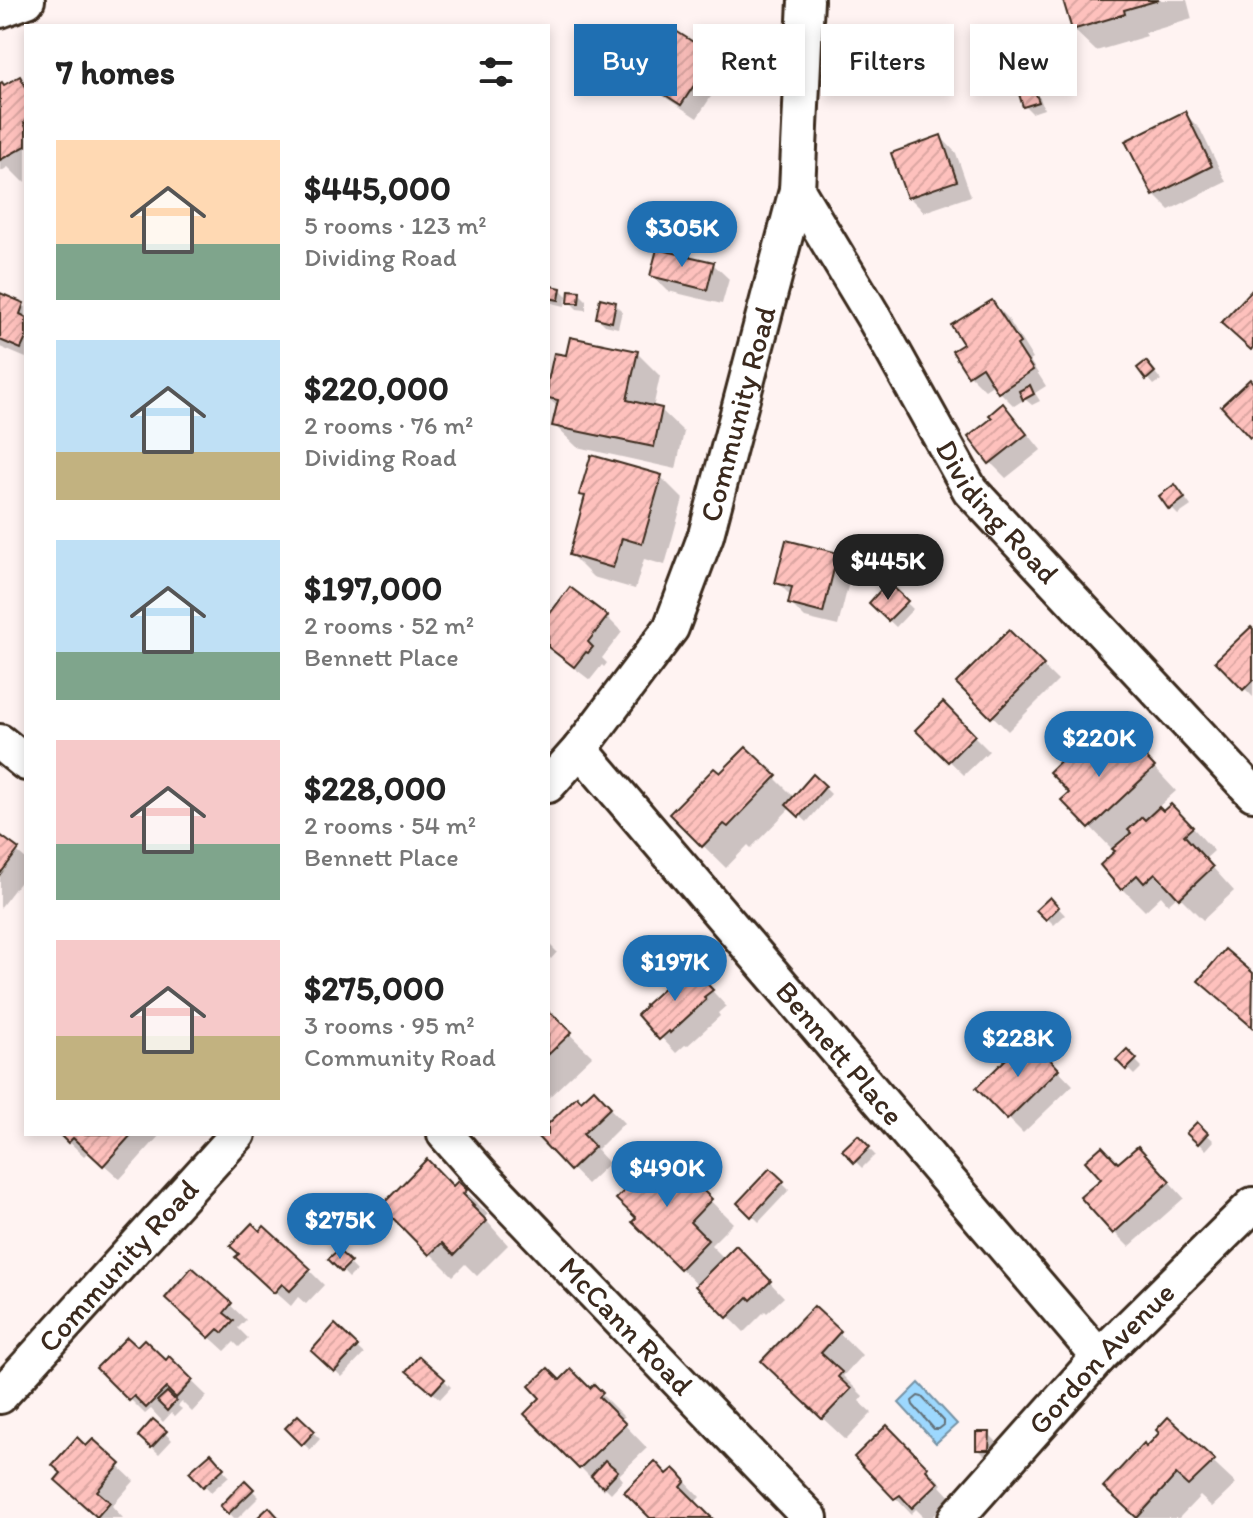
<!DOCTYPE html>
<html lang="en">
<head>
<meta charset="utf-8">
<style>
  :root { --surface:#fff; --page:#f6f6f6; --text:#222; --muted:#767676; --accent:#1f6fb2 }
  body { margin:0; font-family:Itim,sans-serif; background:var(--page); color:var(--text); height:100vh; display:flex; flex-direction:column; font-size:30px; white-space:nowrap }
  * { box-sizing:border-box; margin:0 }
  p { font-size:26px; color:var(--muted) }
  .icon { flex:none; width:44px; height:44px; fill:none; stroke:currentColor; stroke-width:2; stroke-linecap:round; stroke-linejoin:round }
  .map { position:relative; flex:1; overflow:hidden }
  .details { position:absolute; left:24px; top:24px; width:526px; height:1112px; display:flex; flex-direction:column; background:var(--surface); border-radius:0px; box-shadow:0 4px 12px #0003 }
  .details>* { flex:none }
  .banner { position:absolute; left:574px; top:24px; width:558px; height:72px; display:flex; gap:16px }
  .price { position:absolute; translate:-50% -68px; padding:0 18px; border-radius:28px; background:var(--accent); color:#fff; font-size:26px; line-height:52px; filter:drop-shadow(0 2px 4px #0008) }
  .price::after { content:''; position:absolute; left:50%; top:48px; width:24px; height:18px; margin-left:-12px; background:inherit; clip-path:polygon(0 0,100% 0,50% 100%) }
  .price.selected { background:#222; color:#fff }
  ul { padding:0; list-style:none }
  li { display:flex; align-items:center; gap:24px; height:200px; padding:0 32px }
  li span { display:grid; place-items:center; flex:none; width:224px; height:160px; border-radius:0px; color:#555 }
  li>.icon { margin-inline-start:auto }
  span .icon { width:96px; height:96px; fill:#fffc; stroke-width:1 }
  li b { font-size:34px }
  h2 { display:flex; justify-content:space-between; align-items:center; height:96px; padding:0 32px; font-size:34px }
  .tag { padding:0 28px; border-radius:0px; background:var(--surface); box-shadow:0 4px 12px #0003; font-size:28px; line-height:72px }
  .tag.selected { background:var(--accent); color:#fff }
  .map>svg:first-child { display:block }
  .water { fill:#9dd8fe; stroke:#7692a4; stroke-width:2 }
  .shadow { fill:#0003 }
  .lines { fill:none; stroke-linecap:round; stroke-linejoin:round }
  .shore { stroke:#627078; stroke-width:2 }
  .building { fill:url(#building-hatch); stroke:#3b2a1e; stroke-width:2 }
  .minor-casing { stroke:#3b2a1e; stroke-width:40 }
  .minor { stroke:#fff; stroke-width:34 }
  .labels { text-anchor:middle; stroke-width:7; stroke-linejoin:round; paint-order:stroke }
  .street-label { font-size:30px; fill:#3b2a1e; stroke:#fff }
</style>
</head>
<body>
<div class="map">
<svg width="1253" height="1518" viewBox="0 0 1253 1518">
  <defs>
    <pattern id="building-hatch" width="6" height="6" patternUnits="userSpaceOnUse" patternTransform="scale(2)"><rect width="6" height="6" fill="#fec1bd"/><path d="M-1 1l2-2M0 6l6-6M5 7l2-2" fill="none" stroke="#dba6a2"/></pattern>
  </defs>
  <rect width="100%" height="100%" fill="#fff3f2"/>
  <filter id="ink" filterUnits="userSpaceOnUse"><feTurbulence type="fractalNoise" baseFrequency=".0125" numOctaves="2"/><feDisplacementMap in="SourceGraphic" scale="16" xChannelSelector="R" yChannelSelector="G"/><feConvolveMatrix kernelMatrix="1 2 1 2 8 2 1 2 1" color-interpolation-filters="sRGB"/></filter>
  <g filter="url(#ink)">
    <polygon class="water" points="919,1383 957,1424 936,1443 899,1403"/>
    <g class="shadow">
      <polygon points="1065,0 1187,0 1192,19 1145,33 1147,36 1096,51 1073,29"/>
      <polygon points="712,57 727,72 697,118 657,92 642,77"/>
      <polygon points="1024,62 1031,69 1039,91 1035,93 1040,98 1044,109 1032,113 1025,106 1024,94 1019,89"/>
      <polygon points="20,79 26,85 26,181 23,182 8,167 0,172 0,85 4,87"/>
      <polygon points="1185,114 1200,129 1226,182 1169,210 1154,195"/>
      <polygon points="941,137 956,153 971,196 924,212 909,197"/>
      <polygon points="713,264 729,279 722,304 668,291 653,276"/>
      <polygon points="548,287 560,289 567,296 565,306 548,302"/>
      <polygon points="579,293 586,300 586,310 577,309 570,302"/>
      <polygon points="0,295 26,307 26,358 0,347"/>
      <polygon points="992,302 1007,317 1033,359 1030,361 1046,386 1035,393 1040,401 1032,405 1025,399 1014,406 999,391 994,384 985,390 970,375 955,352 966,345"/>
      <polygon points="615,304 622,311 618,328 605,325 598,318"/>
      <polygon points="637,353 660,376 653,408 661,410 684,432 676,469 577,447 554,425 558,407 548,398 548,390"/>
      <polygon points="1153,370 1161,380 1154,385 1148,378"/>
      <polygon points="1003,406 1018,421 1041,450 1006,478 991,463 971,437 995,418"/>
      <polygon points="661,477 683,499 665,565 644,559 635,589 593,577 571,555 587,499 582,495"/>
      <polygon points="1182,494 1191,506 1178,515 1171,508"/>
      <polygon points="837,555 852,570 838,626 805,618 790,603 792,597 777,582"/>
      <polygon points="888,585 913,609 896,627 871,603"/>
      <polygon points="607,617 622,632 602,658 607,663 604,667 602,665 590,680 548,648 548,619"/>
      <polygon points="1253,632 1253,697 1218,661"/>
      <polygon points="1009,633 1058,681 1008,731 959,683"/>
      <polygon points="943,705 989,751 964,775 918,730"/>
      <polygon points="746,749 795,798 824,787 831,794 807,822 791,807 751,848 748,845 726,868 671,814 720,776"/>
      <polygon points="1150,763 1176,791 1157,808 1163,814 1171,806 1194,829 1214,851 1205,859 1234,891 1203,920 1178,895 1168,904 1161,896 1145,911 1122,888 1116,853 1064,800 1102,766"/>
      <polygon points="0,837 26,859 26,874 0,908"/>
      <polygon points="1050,899 1065,915 1054,925 1039,910"/>
      <polygon points="548,943 557,952 551,959 548,956"/>
      <polygon points="706,984 726,1006 718,1013 720,1016 687,1046 685,1045 676,1053 640,1015"/>
      <polygon points="548,1013 592,1056 548,1098"/>
      <polygon points="1029,1040 1073,1085 1023,1133 1008,1118"/>
      <polygon points="1127,1052 1142,1067 1134,1075 1119,1060"/>
      <polygon points="594,1092 624,1123 597,1150 609,1163 587,1184 539,1135 548,1134 548,1126 582,1103"/>
      <polygon points="1197,1125 1214,1141 1206,1150 1189,1133"/>
      <polygon points="61,1134 157,1134 159,1136 120,1179 89,1151 84,1156"/>
      <polygon points="858,1137 875,1155 862,1168 844,1150"/>
      <polygon points="663,1154 733,1223 711,1245 725,1259 736,1248 784,1297 767,1313 765,1311 744,1332 635,1222"/>
      <polygon points="1153,1164 1184,1198 1129,1247 1114,1232"/>
      <polygon points="770,1171 789,1190 759,1222 740,1203"/>
      <polygon points="458,1184 488,1214 484,1218 508,1245 477,1276 465,1264 453,1276 383,1206 454,1188"/>
      <polygon points="338,1252 356,1271 349,1278 331,1259"/>
      <polygon points="193,1270 246,1320 238,1328 248,1338 239,1347 234,1342 225,1351 183,1313"/>
      <polygon points="309,1270 324,1285 306,1304 298,1297 291,1306 253,1272"/>
      <polygon points="814,1308 862,1355 843,1376 863,1396 859,1401 872,1413 846,1440 786,1384"/>
      <polygon points="335,1327 364,1354 342,1377 314,1350"/>
      <polygon points="137,1349 166,1363 169,1359 207,1396 192,1412 182,1402 178,1406 182,1409 175,1416 171,1413 163,1422 151,1409 145,1414 99,1368"/>
      <polygon points="416,1378 444,1380 451,1387 440,1399"/>
      <polygon points="560,1383 590,1391 594,1387 624,1417 620,1420 647,1448 619,1475 623,1480 611,1493 606,1488 603,1490 527,1414"/>
      <polygon points="298,1418 320,1439 310,1450 288,1428"/>
      <polygon points="1168,1420 1236,1484 1212,1507 1200,1496 1179,1518 1138,1518 1106,1487 1153,1442"/>
      <polygon points="153,1422 172,1440 159,1454 140,1436"/>
      <polygon points="887,1428 942,1484 940,1486 952,1499 931,1518 925,1518 916,1509 911,1514 857,1457"/>
      <polygon points="989,1434 996,1441 996,1456 985,1456 978,1449"/>
      <polygon points="93,1442 134,1481 112,1506 123,1518 99,1518 73,1495 86,1448"/>
      <polygon points="211,1456 229,1476 211,1492 192,1472"/>
      <polygon points="677,1473 700,1497 694,1503 709,1518 652,1518 668,1477"/>
      <polygon points="245,1483 259,1497 238,1518 234,1518 223,1506"/>
    </g>
    <g class="lines">
      <polygon class="shore" points="918,1396 922,1397 944,1421 944,1425 939,1429 934,1429 913,1405 912,1401"/>
    </g>
    <g class="building">
      <polygon points="1063,0 1159,0 1124,10 1125,14 1072,30"/>
      <polygon points="671,28 714,55 681,105 639,78"/>
      <polygon points="1024,60 1033,84 1017,90 1008,66"/>
      <polygon points="20,76 26,87 26,122 24,123 26,128 26,146 0,160 0,83 2,82 4,85"/>
      <polygon points="1034,89 1039,102 1023,107 1019,94"/>
      <polygon points="1185,111 1212,166 1153,196 1125,141"/>
      <polygon points="941,135 957,181 907,198 891,153"/>
      <polygon points="657,249 714,262 707,290 650,276"/>
      <polygon points="548,285 561,288 559,300 548,298"/>
      <polygon points="1253,289 1253,347 1251,350 1221,323"/>
      <polygon points="569,290 580,291 579,303 568,303"/>
      <polygon points="0,293 24,303 20,314 26,317 26,338 21,349 0,340"/>
      <polygon points="600,298 616,302 612,322 596,318"/>
      <polygon points="992,300 1020,343 1017,345 1033,370 998,393 982,367 968,376 952,351 963,344 951,325"/>
      <polygon points="570,337 638,351 627,400 662,408 654,447 552,426 558,400 548,398 548,381 554,353 566,355"/>
      <polygon points="1146,361 1155,372 1146,380 1137,368"/>
      <polygon points="1250,379 1253,383 1253,435 1250,438 1221,406"/>
      <polygon points="1030,385 1034,394 1023,400 1019,391"/>
      <polygon points="1003,403 1027,434 989,464 968,437 992,418 989,415"/>
      <polygon points="591,455 662,475 642,544 622,538 613,568 569,555 585,496 579,495"/>
      <polygon points="1175,484 1185,498 1169,510 1159,496"/>
      <polygon points="786,540 838,553 823,613 788,604 792,587 775,583"/>
      <polygon points="888,582 908,601 888,621 869,603"/>
      <polygon points="570,587 608,616 588,642 593,647 588,653 586,652 574,667 548,647 548,616"/>
      <polygon points="1251,627 1253,629 1253,680 1243,690 1215,661"/>
      <polygon points="1009,630 1044,665 991,718 956,683"/>
      <polygon points="943,702 975,735 948,762 915,730"/>
      <polygon points="1128,738 1155,767 1089,829 1061,800 1069,793 1049,772 1081,741 1102,763"/>
      <polygon points="746,747 777,776 728,827 724,824 702,847 669,814 714,768 720,773"/>
      <polygon points="813,774 826,786 799,817 786,805"/>
      <polygon points="1171,804 1193,827 1184,835 1213,867 1179,899 1155,873 1144,883 1137,875 1121,890 1100,865 1115,851 1112,849 1131,833 1128,830 1142,817 1145,820 1159,807 1163,811"/>
      <polygon points="0,835 19,849 0,874"/>
      <polygon points="1050,897 1059,907 1046,920 1036,910"/>
      <polygon points="1225,949 1253,973 1252,1027 1198,981"/>
      <polygon points="691,967 713,990 704,997 706,1000 670,1033 669,1031 659,1040 637,1015 646,1006 645,1005 680,973 682,975"/>
      <polygon points="548,1010 572,1032 548,1055"/>
      <polygon points="1029,1037 1059,1069 1007,1120 976,1088"/>
      <polygon points="1127,1049 1137,1059 1126,1070 1116,1060"/>
      <polygon points="594,1089 611,1107 583,1134 595,1147 570,1171 536,1135 548,1134 548,1124 577,1096 581,1101"/>
      <polygon points="1197,1122 1208,1133 1198,1144 1186,1133"/>
      <polygon points="59,1134 132,1134 103,1166 73,1138 68,1143"/>
      <polygon points="858,1135 870,1147 854,1163 842,1150"/>
      <polygon points="1102,1146 1118,1163 1138,1146 1170,1181 1113,1234 1080,1197 1101,1179 1085,1161"/>
      <polygon points="663,1151 712,1199 690,1222 708,1240 680,1269 632,1222 636,1218 616,1199"/>
      <polygon points="427,1159 453,1186 458,1181 467,1190 463,1194 474,1205 472,1206 487,1221 454,1255 442,1243 429,1255 381,1206"/>
      <polygon points="770,1168 784,1181 751,1217 737,1203"/>
      <polygon points="252,1223 260,1231 264,1226 311,1269 290,1291 282,1284 274,1293 235,1257 239,1254 230,1246"/>
      <polygon points="736,1245 771,1281 751,1300 748,1297 727,1318 695,1286"/>
      <polygon points="338,1250 351,1262 341,1272 328,1259"/>
      <polygon points="192,1267 232,1303 224,1313 234,1321 223,1333 218,1329 209,1338 165,1298"/>
      <polygon points="814,1306 841,1331 821,1353 842,1372 838,1377 851,1389 822,1419 761,1361"/>
      <polygon points="335,1324 358,1346 334,1372 311,1351"/>
      <polygon points="127,1337 137,1346 144,1339 166,1360 169,1356 193,1380 176,1398 166,1388 146,1408 134,1396 129,1401 96,1368"/>
      <polygon points="419,1356 445,1379 432,1393 406,1371"/>
      <polygon points="548,1368 560,1380 571,1369 590,1388 594,1384 603,1393 599,1397 626,1424 579,1469 524,1414 540,1398 529,1386"/>
      <polygon points="167,1392 176,1401 167,1411 157,1401"/>
      <polygon points="298,1415 315,1431 302,1445 285,1428"/>
      <polygon points="1168,1417 1215,1460 1188,1486 1176,1475 1137,1518 1103,1487 1144,1443 1146,1447 1152,1441 1159,1433 1156,1430"/>
      <polygon points="153,1419 167,1431 151,1448 138,1436"/>
      <polygon points="887,1425 928,1467 926,1470 938,1483 912,1508 900,1495 894,1499 854,1457"/>
      <polygon points="976,1432 990,1432 989,1450 976,1450"/>
      <polygon points="77,1437 86,1446 93,1439 121,1464 97,1491 110,1502 97,1517 55,1480 61,1473 52,1465"/>
      <polygon points="211,1453 224,1468 203,1487 189,1472"/>
      <polygon points="605,1460 618,1471 603,1487 591,1476"/>
      <polygon points="655,1461 667,1474 674,1468 678,1472 686,1481 681,1487 712,1518 650,1518 624,1492"/>
      <polygon points="245,1480 254,1489 228,1514 220,1506"/>
      <polygon points="269,1507 279,1518 257,1518"/>
    </g>
    <g class="lines">
      <g class="minor-casing">
        <g id="minor">
          <polyline points="0,10 27,0"/>
          <path id="s1" d="M 797,190 L 876,321 L 970,490 L 1253,793"/>
          <polyline points="0,742 26,763"/>
          <path id="s2" d="M 580,749 L 1099,1357"/>
          <path id="s3" d="M 548,785 L 580,749 L 671,628 L 706,535 L 797,190 L 806,0"/>
          <path id="s4" d="M 445,1134 L 482,1176 L 810,1518"/>
          <path id="s5" d="M 0,1396 L 238,1134"/>
          <path id="s6" d="M 956,1518 L 1099,1357 L 1253,1205"/>
        </g>
      </g>
      <use href="#minor" class="minor"/>
    </g>
  </g>
  <g class="labels">
    <g class="street-label">
      <text dy="10" stroke="none"><textPath href="#s3" startOffset="424">Community Road</textPath></text>
      <text dy="10" stroke="none"><textPath href="#s1" startOffset="380">Dividing Road</textPath></text>
      <text dy="10" stroke="none"><textPath href="#s2" startOffset="400">Bennett Place</textPath></text>
      <text dy="10" stroke="none"><textPath href="#s5" startOffset="176">Community Road</textPath></text>
      <text dy="10" stroke="none"><textPath href="#s4" startOffset="264">McCann Road</textPath></text>
      <text dy="10" stroke="none"><textPath href="#s6" startOffset="216">Gordon Avenue</textPath></text>
    </g>
  </g>
</svg>
<b class="price" style="left:682px;top:269px">$305K</b>
<b class="price selected" style="left:888px;top:602px">$445K</b>
<b class="price" style="left:1099px;top:779px">$220K</b>
<b class="price" style="left:675px;top:1003px">$197K</b>
<b class="price" style="left:1018px;top:1079px">$228K</b>
<b class="price" style="left:667px;top:1209px">$490K</b>
<b class="price" style="left:340px;top:1261px">$275K</b>
<div class="banner">
<a class="tag selected">Buy</a>
<a class="tag">Rent</a>
<a class="tag">Filters</a>
<a class="tag">New</a>
</div>
<section class="details">
<h2>7 homes<svg class="icon" aria-label="filters" viewBox="0 0 24 24"><path d="M4 7h16M4 17h16"/><circle cx="9" cy="7" r="2"/><circle cx="15" cy="17" r="2"/></svg></h2>
<ul>
<li><span style="background:linear-gradient(#ffd9b3 65%,#7fa58c 0)"><svg class="icon" aria-label="home" viewBox="0 0 24 24"><path d="M3 11l9-7 9 7M6 9v11h12V9"/></svg></span><div><b>$445,000</b><p>5 rooms · 123 m²</p><p>Dividing Road</p></div></li>
<li><span style="background:linear-gradient(#bfe0f5 70%,#c2b280 0)"><svg class="icon" aria-label="home" viewBox="0 0 24 24"><path d="M3 11l9-7 9 7M6 9v11h12V9"/></svg></span><div><b>$220,000</b><p>2 rooms · 76 m²</p><p>Dividing Road</p></div></li>
<li><span style="background:linear-gradient(#bfe0f5 70%,#7fa58c 0)"><svg class="icon" aria-label="home" viewBox="0 0 24 24"><path d="M3 11l9-7 9 7M6 9v11h12V9"/></svg></span><div><b>$197,000</b><p>2 rooms · 52 m²</p><p>Bennett Place</p></div></li>
<li><span style="background:linear-gradient(#f6c9c9 65%,#7fa58c 0)"><svg class="icon" aria-label="home" viewBox="0 0 24 24"><path d="M3 11l9-7 9 7M6 9v11h12V9"/></svg></span><div><b>$228,000</b><p>2 rooms · 54 m²</p><p>Bennett Place</p></div></li>
<li><span style="background:linear-gradient(#f6c9c9 60%,#c2b280 0)"><svg class="icon" aria-label="home" viewBox="0 0 24 24"><path d="M3 11l9-7 9 7M6 9v11h12V9"/></svg></span><div><b>$275,000</b><p>3 rooms · 95 m²</p><p>Community Road</p></div></li>
</ul>
</section>
</div>
</body>
</html>
